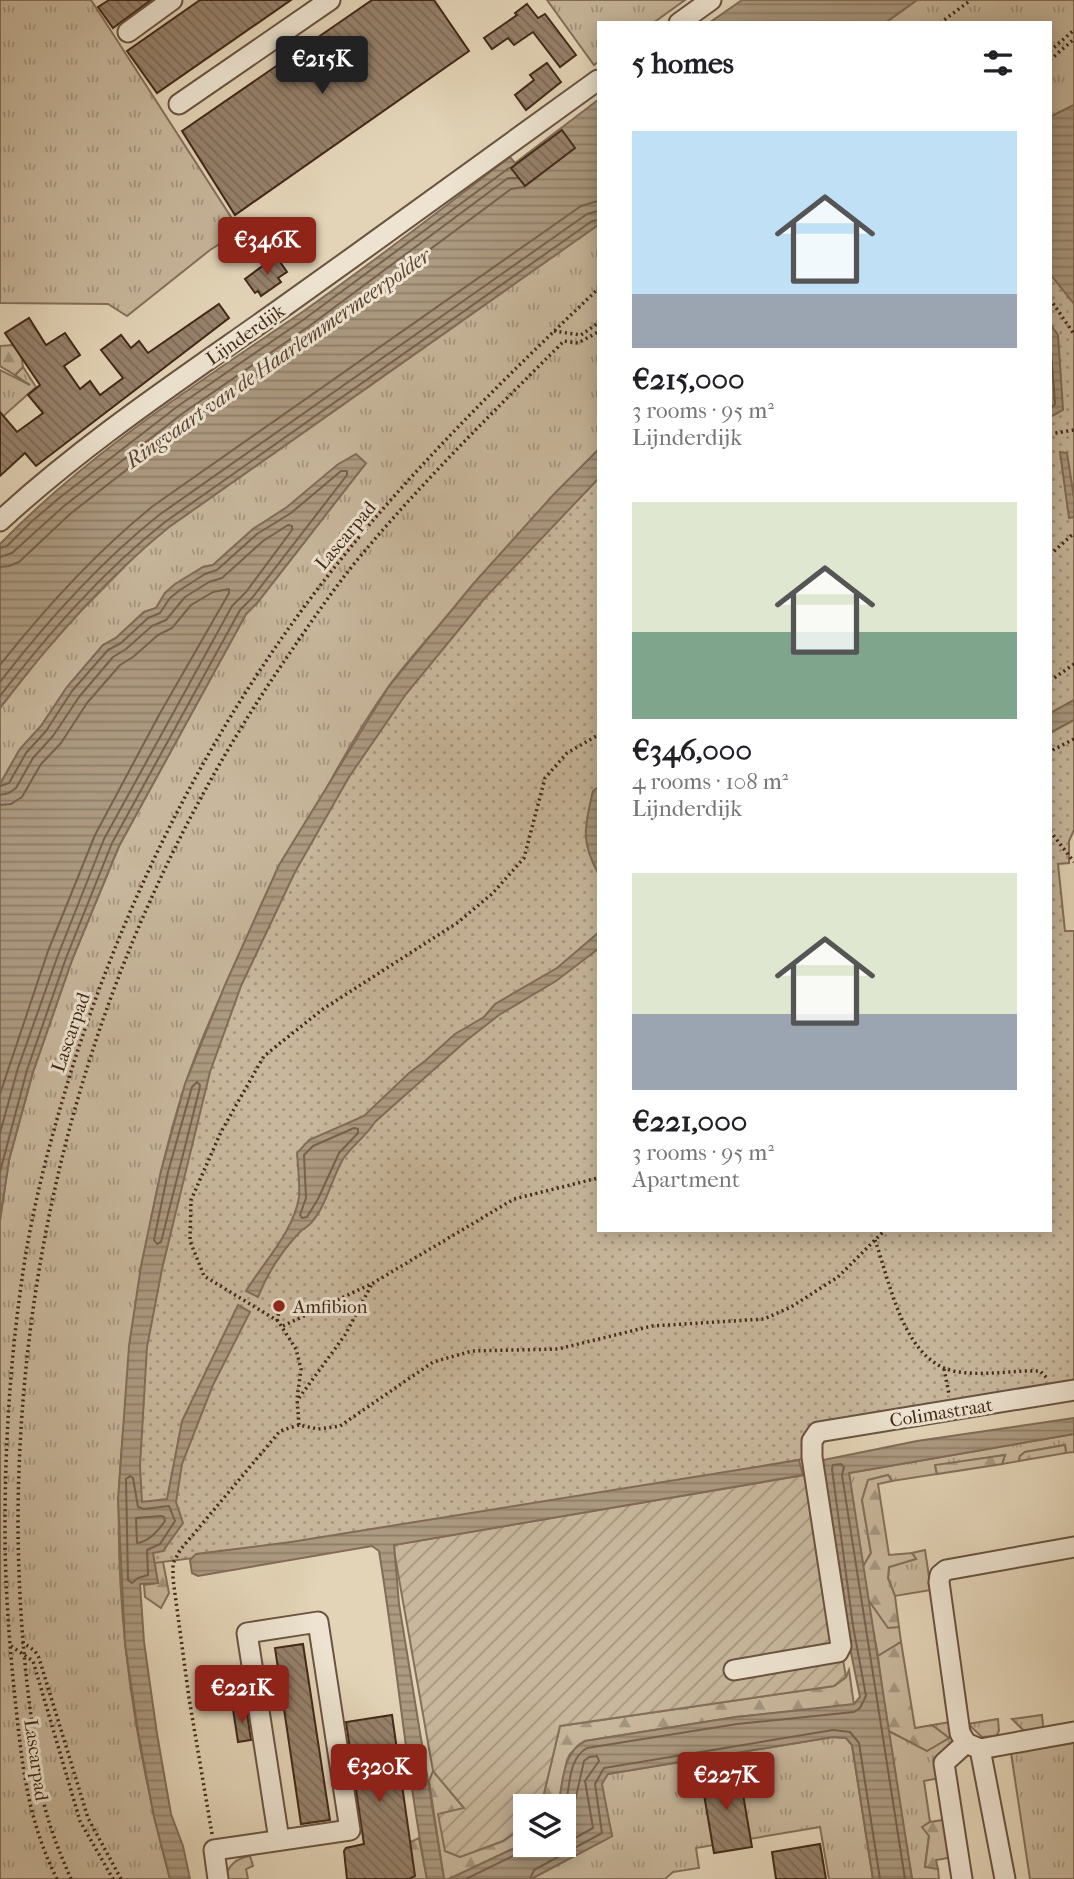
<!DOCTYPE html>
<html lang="en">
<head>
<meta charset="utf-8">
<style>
  :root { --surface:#fff; --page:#f6f6f6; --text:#202124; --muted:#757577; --accent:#8f2418 }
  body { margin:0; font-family:"IM FELL French Canon",serif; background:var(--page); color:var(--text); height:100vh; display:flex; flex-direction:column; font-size:26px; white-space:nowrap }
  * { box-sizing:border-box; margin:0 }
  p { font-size:23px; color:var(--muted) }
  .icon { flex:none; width:38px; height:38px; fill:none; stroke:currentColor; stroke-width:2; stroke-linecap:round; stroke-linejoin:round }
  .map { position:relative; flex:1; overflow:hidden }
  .sheet { position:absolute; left:597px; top:21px; width:455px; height:1211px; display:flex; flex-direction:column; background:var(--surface); border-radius:0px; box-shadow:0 4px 18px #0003 }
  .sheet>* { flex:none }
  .controls { position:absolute; left:513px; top:1794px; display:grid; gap:14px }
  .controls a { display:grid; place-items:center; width:63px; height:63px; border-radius:0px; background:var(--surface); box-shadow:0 4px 18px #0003; font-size:35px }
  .price { position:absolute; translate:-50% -60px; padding:0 16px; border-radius:7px; background:var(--accent); color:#fff; font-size:23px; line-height:46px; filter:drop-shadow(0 2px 4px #0008) }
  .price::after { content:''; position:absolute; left:50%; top:42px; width:21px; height:16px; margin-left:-10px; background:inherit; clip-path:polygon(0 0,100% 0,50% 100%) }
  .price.selected { background:#222; color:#fff }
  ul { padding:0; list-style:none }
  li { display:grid; align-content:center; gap:14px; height:371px; padding:0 35px }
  li span { display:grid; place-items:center; height:217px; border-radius:0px; color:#555 }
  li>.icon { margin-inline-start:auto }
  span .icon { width:126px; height:126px; fill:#fffc; stroke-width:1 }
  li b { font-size:30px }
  h2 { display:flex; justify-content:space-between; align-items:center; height:84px; padding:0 35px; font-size:30px }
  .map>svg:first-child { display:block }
  .grass { fill:url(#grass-tufts); stroke:#85705a; stroke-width:2 }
  .forest { fill:url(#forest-firs); stroke:#85705a; stroke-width:2 }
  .park { fill:url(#park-dots); stroke:#85705a; stroke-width:2 }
  .garden { fill:url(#garden-furrows); stroke:#85705a; stroke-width:2 }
  .water { fill:url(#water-rules); stroke:#826c57; stroke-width:2 }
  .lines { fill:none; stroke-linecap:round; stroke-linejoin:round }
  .shore { stroke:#77614c; stroke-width:2 }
  .building { fill:url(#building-back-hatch); stroke:#422818; stroke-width:2 }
  .minor-casing { stroke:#6a5340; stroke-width:23 }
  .path { stroke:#422818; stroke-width:3.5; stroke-dasharray:2 3.5; stroke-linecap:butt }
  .minor { stroke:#ede3d0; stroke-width:19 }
  .poi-dot { fill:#8f2418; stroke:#ede3d0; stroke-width:2.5 }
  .labels { text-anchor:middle; stroke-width:6; stroke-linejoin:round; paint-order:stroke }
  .street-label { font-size:19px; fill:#422818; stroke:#ede3d0 }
  .poi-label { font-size:19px; fill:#422818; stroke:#ede3d0; text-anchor:start }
  .water-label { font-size:21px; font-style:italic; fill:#5c4432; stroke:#ede3d0 }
</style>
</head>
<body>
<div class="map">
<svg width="1074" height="1879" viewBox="0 0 1074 1879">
  <defs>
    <pattern id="grass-tufts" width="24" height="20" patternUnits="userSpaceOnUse" patternTransform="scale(1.75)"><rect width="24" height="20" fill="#c8b79c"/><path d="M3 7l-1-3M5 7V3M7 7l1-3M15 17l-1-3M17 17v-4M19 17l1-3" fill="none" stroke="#a4957e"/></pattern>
    <pattern id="forest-firs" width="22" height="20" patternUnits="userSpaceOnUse" patternTransform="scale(1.75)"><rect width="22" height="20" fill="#c8b79c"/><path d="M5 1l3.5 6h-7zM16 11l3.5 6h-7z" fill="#a4957e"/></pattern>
    <pattern id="park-dots" width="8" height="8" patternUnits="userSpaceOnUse" patternTransform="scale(1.75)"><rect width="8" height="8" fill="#c8b79c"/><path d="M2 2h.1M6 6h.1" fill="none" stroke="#a4957e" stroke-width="1.8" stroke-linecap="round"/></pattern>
    <pattern id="garden-furrows" width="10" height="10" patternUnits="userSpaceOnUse" patternTransform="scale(1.75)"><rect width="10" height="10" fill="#c8b79c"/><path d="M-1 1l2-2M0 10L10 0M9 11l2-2" fill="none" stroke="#a4957e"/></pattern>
    <pattern id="water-rules" width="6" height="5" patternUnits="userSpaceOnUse" patternTransform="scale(1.75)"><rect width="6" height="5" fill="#ac9a81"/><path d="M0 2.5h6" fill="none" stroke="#8e7e69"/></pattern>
    <pattern id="building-back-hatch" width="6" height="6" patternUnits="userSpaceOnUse" patternTransform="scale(1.75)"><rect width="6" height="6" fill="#96816b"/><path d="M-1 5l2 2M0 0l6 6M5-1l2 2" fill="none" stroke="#7c6a57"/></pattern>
  </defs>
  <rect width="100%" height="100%" fill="#e3d4b7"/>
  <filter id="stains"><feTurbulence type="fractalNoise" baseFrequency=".00286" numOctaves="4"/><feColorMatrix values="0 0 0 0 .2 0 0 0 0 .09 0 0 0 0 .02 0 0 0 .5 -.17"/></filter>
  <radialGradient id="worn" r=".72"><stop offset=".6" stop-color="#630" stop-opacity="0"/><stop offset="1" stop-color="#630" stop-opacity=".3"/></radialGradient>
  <g class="grass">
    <polygon points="0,0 91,0 240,231 210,250 127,316 108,304 0,303"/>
    <polygon points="547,0 685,0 653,23 598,23 598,62 594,65"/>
    <polygon points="917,0 1074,0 1074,105 1050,117 1050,23 885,23"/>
    <path d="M 598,225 L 598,450 C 547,502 497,556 450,613 C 429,637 408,660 389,686 C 348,743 316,808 284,871 C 248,941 210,1010 185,1085 C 157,1171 142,1259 132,1348 C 127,1397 120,1447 119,1497 C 116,1625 137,1756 170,1879 L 0,1879 L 0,1220 L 9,1160 L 33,1072 L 72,960 L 119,846 L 246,614 L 257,603 L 366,463 L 253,529 L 213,565 L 203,567 L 165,593 L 156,608 L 144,612 L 116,638 L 103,645 L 67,687 L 41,726 L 20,749 L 0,784 L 0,708 L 44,652 L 79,613 L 142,549 L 169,527 Z"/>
    <polygon points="23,367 36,387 0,419 0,370 30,385 15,375"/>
    <polygon points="1074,1434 1074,1452 1066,1453 1065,1445 1025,1452 1020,1456 1019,1461 1002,1464 1005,1455 935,1466 937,1474 892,1481 888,1475 868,1480 862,1500 871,1553 862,1568 849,1473"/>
    <polygon points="925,1550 931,1590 895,1596 888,1578 889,1567 916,1559 912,1553"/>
    <polygon points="867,1598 888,1627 899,1627 901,1642 878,1656"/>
    <polygon points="1042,1715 1043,1726 1041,1731 1026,1733 1012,1719"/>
    <polygon points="998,1719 999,1731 996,1736 982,1737 968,1724"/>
    <polygon points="951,1722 956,1749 939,1778 924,1781 930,1822 923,1827 929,1836 925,1866 938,1869 939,1879 912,1879 887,1730 927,1750 949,1738 932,1725"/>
    <polygon points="833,1737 846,1738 852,1745 873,1879 829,1879 820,1827 696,1848 699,1868 673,1872 665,1879 531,1879 612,1836 601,1784 607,1774"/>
    <polygon points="1074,1743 1074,1879 1030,1879 1011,1753"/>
    <path d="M 250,1856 L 253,1866 L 246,1869 L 248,1879 L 225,1879 C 228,1865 236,1858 250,1856 Z"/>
  </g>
  <g class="forest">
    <polygon points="13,345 21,353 23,367 15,375 0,366 0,346"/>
    <polygon points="1065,1445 1066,1453 1019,1461 1020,1456 1025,1452"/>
    <polygon points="1005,1455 1002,1464 937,1474 935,1465"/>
    <polygon points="888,1475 892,1481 878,1484 889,1555 912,1553 916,1559 889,1567 888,1578 895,1596 899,1627 888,1628 867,1598 862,1568 871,1553 862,1500 868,1480"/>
    <polygon points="154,1562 163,1562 169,1593 161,1608 145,1597 144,1585 158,1583"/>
    <polygon points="901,1642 915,1728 932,1725 949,1738 927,1751 887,1730 878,1656"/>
    <polygon points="849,1670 854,1705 736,1717 585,1741 570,1754 567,1760 558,1806 541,1806 560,1726 834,1686 846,1677"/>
    <polygon points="433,1771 464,1808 445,1851 460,1857 503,1841 525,1826 525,1843 449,1879 444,1879 429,1781"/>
    <polygon points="949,1819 954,1857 936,1860 938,1869 925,1867 929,1836 922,1827 930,1822"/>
    <polygon points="419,1838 427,1879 404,1879 398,1848"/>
  </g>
  <polygon class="park" points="1074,113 1074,830 1069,841 1069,863 1058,864 1065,931 1074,931 1074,1387 814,1428 809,1458 380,1534 139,1565 129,1485 140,1338 205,1058 283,880 421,662 598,471 598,1230 1050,1230 1050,124"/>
  <polygon class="garden" points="811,1474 846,1677 834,1686 560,1726 541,1806 525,1806 525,1826 503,1841 460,1857 445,1851 438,1814 464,1808 433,1771 393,1545"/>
  <g class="water">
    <polygon points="742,0 917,0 885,23 709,23"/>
    <path d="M 598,100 L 598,225 L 169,527 C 105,579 50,642 0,708 L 0,544 C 87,454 195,385 298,315 C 370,265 440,210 510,157 L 515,163 Z"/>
    <polygon points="1074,105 1074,304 1050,274 1050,117"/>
    <polygon points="1050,324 1058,335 1063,410 1050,417"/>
    <polygon points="598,450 598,479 484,599 406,694 349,777 295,872 241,986 210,1072 162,1269 147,1347 140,1466 142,1502 167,1499 182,1421 238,1305 250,1312 213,1385 182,1464 176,1502 183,1523 163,1551 153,1553 158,1583 140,1584 144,1642 157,1734 171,1814 183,1846 190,1879 170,1879 154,1817 138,1732 125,1644 118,1500 129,1346 141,1266 161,1171 185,1084 225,985 279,865 389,686 474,583 554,494"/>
    <polygon points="1060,452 1067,453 1074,498 1074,517 1069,518"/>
    <polygon points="356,454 366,463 257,603 246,614 119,846 72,960 33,1072 9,1160 0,1220 0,784 20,749 41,726 67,687 103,645 116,638 144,612 156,608 165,593 175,584 203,567 213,565 253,529 287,507 337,465"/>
    <polygon points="1074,700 1074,720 1050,733 1050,713"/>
    <path d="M 598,787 L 598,873 C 580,840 585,826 593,791 Z"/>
    <path d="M 598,933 L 598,949 L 556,981 L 499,1015 L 467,1040 L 375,1122 C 366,1136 352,1146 343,1159 C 331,1180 327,1205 311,1223 C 308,1227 302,1229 299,1233 C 282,1251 267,1274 258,1297 L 246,1291 C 263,1263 294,1231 299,1197 C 300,1183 298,1168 297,1153 L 309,1140 L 364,1116 L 409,1073 L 425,1061 L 455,1034 L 484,1017 L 495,1004 L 557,968 Z"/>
    <path d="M 1074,1418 L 1074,1434 L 849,1473 L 912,1879 L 873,1879 L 852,1745 L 846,1738 L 833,1737 L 608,1774 L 602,1784 L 612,1836 L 609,1838 L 531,1879 L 449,1879 L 525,1843 L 564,1844 L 564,1806 L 558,1806 C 563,1784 562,1752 585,1741 L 736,1717 L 854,1704 L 860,1697 L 846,1628 L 823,1460 L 917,1441 Z"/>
    <path d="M 799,1460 L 803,1475 L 394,1545 L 399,1604 L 444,1879 L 427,1879 C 406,1771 397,1660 379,1551 L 372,1546 L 198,1576 L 192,1573 L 190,1560 L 196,1554 L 291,1542 Z"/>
  </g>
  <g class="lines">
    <g class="shore">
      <polyline points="1050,337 1055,404 1050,409"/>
      <polyline points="0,548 7,546 30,523 58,499 178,406 303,320 509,168"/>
      <polyline points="0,557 12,553 64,506 183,413 308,327 508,178 517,178"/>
      <polyline points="0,567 9,566 19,562 70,514 189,421 315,335 511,189 524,187"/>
      <path d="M 0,665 C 46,607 96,552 153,506 L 581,206 L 598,201"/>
      <path d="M 0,682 C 47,621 99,563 159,515 L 587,214 L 598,211"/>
      <path d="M 0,696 C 49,633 102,572 165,522 L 592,221 L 598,220"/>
      <polyline points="0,786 9,783 26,753 46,731 72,691 108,650 121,643 148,618 160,613 170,598 180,590 205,574 217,570 257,534 291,513 341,471 347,471 347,475 252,598 240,610 112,843 66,958 27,1070 0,1172"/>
      <polyline points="0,795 9,793 16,788 33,758 53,736 79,697 113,657 126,649 152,626 166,620 185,597 209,582 222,578 263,541 288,525 292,526 292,530 246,592 232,606 104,839 58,955 18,1068 0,1133"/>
      <polyline points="0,805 11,804 22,797 41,764 61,743 87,703 120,665 133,657 158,635 172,628 191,605 213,592 229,589 229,593 159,715 95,835 48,951 0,1094"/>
      <polygon points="197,1082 200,1085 199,1091 161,1242 157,1244 154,1240 168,1172 192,1087"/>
      <polygon points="354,1128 358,1129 358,1133 339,1153 318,1199 307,1217 302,1218 300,1215 306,1198 304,1155 313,1146"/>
      <polygon points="130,1476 133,1478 138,1507 144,1509 169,1506 175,1521 160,1544 147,1550 148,1575 138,1578 132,1583 128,1580 126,1479"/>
      <path d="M 161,1516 L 164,1517 L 165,1521 C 158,1531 149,1542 137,1543 L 136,1518 Z"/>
      <path d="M 564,1810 C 571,1791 566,1760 587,1748 L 737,1724 L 854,1712 L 860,1708 L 866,1696 L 853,1626 L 832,1469 L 833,1465 L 841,1464 L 844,1467 L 842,1475 L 905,1879"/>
      <polyline points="564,1820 573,1810 584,1761 589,1757 597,1756 599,1761 585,1781 593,1828 564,1844"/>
      <polyline points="466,1879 527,1849 532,1844"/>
      <polyline points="530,1879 534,1870 602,1833 595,1784 604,1768 833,1730 850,1732 859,1743 880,1879"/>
    </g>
  </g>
  <g class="building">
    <polygon points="109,0 151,0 113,28 98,7"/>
    <polygon points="200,0 291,0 157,93 127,51"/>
    <polygon points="372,0 434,0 469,51 235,215 182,131"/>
    <polygon points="527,4 538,18 545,14 576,55 560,67 533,32 514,45 508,38 492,49 484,38 517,15 515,13"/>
    <polygon points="547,63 561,82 526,110 515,95 534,80 530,75"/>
    <polygon points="562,130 575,148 525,186 511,168"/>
    <polygon points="276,256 287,272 278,278 281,282 261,296 258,291 255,293 245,279"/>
    <polygon points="219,304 229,318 36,466 25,453 0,476 0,412 17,432 43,413 28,395 40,385 5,333 29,318 46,345 65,333 80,355 64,366 80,389 90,381 100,395 123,378 101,350 121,335 131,348 139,341 148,353"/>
    <polygon points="303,1644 330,1820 301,1824 275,1648"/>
    <polygon points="246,1707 251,1740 238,1742 233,1709"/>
    <polygon points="392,1715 415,1876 409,1879 347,1879 344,1851 346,1848 364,1844 346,1722"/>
    <polygon points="739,1771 752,1847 714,1853 701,1777"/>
    <polygon points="820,1844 826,1879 776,1879 772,1852"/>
  </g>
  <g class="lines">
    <g class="minor-casing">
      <g id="minor">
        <polyline points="679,23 711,0"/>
        <polyline points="128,32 172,0"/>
        <polyline points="179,104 330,0"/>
        <path d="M 0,521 C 87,441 183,378 279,310 C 386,234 492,156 598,80"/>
        <polyline points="734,1670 838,1652 841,1646 812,1457 812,1441 818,1432 1074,1390"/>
        <polyline points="980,1749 1074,1732"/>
        <polyline points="218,1879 214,1850 350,1830 318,1622 247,1633 279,1840"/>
        <polyline points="962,1879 944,1763 966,1743"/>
        <polyline points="1005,1879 980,1749 966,1743 960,1733 939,1582 940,1575 946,1570 1074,1547"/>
      </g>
    </g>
    <g class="path">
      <polyline points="940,23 971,0"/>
      <polyline points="1050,51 1074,30"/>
      <polyline points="1050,60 1074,39"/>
      <polyline points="1050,299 1074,334"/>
      <polyline points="554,331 581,335 598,323"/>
      <polyline points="1050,434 1074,430"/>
      <polyline points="1050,555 1074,533"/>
      <polyline points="1050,681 1074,664"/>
      <polyline points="1050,755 1053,750 1074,739"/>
      <polyline points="1050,831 1074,862"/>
      <path d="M 875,1240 C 891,1285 904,1365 959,1372 C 986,1376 1014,1370 1040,1371 L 1047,1378"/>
      <polyline points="277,1321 280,1306"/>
      <polyline points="283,1326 373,1283 514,1199 598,1178"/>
      <polyline points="944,1369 949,1394"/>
      <polyline points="299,1398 345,1335 372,1284"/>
      <polyline points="299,1425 297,1399 301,1369 296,1349 278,1321 204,1276 190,1241 191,1200 221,1132 264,1056 323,1009 457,923 492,894 524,858 545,778 567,753 598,735"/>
      <polyline points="22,1642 35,1651 39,1658 88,1818 121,1879"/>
      <polyline points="11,1646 33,1661 80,1821 113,1879"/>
      <polyline points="212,1834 189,1698 173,1579 173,1563 181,1549 280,1431 299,1425 318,1429 340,1426 433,1362 472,1351 558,1349 652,1326 764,1319 791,1307 838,1277 885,1230"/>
      <path d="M 57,1879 C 27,1819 22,1764 15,1698 C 9,1641 5,1585 5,1528 C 5,1445 10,1362 22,1279 C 32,1206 52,1133 74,1062 C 133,878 223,704 346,553 C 422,459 510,373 598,289"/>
      <path d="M 71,1879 C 62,1858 53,1837 47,1815 C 39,1788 36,1759 33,1731 C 23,1660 18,1589 18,1517 C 20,1210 110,917 283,663 C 307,628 331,592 358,559 C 422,482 493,412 564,341 L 578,343 L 598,332"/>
    </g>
    <use href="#minor" class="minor"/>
  </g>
  <circle class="poi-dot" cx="279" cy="1306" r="7"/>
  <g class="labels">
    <g class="street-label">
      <text transform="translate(245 334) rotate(-35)" y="7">Lijnderdijk</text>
      <text transform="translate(345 535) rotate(-50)" y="7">Lascarpad</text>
      <text transform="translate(70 1032) rotate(-71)" y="7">Lascarpad</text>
      <text transform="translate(941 1412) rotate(-9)" y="7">Colimastraat</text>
      <text transform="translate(37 1760) rotate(82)" y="7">Lascarpad</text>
    </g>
    <g class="poi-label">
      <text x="293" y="1313">Amfibion</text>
    </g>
    <g class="water-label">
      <text transform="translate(278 358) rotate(-35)" y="7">Ringvaart van de Haarlemmermeerpolder</text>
    </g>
  </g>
  <rect width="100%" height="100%" filter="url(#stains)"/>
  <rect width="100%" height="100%" fill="url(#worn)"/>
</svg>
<div class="controls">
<a><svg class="icon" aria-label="layers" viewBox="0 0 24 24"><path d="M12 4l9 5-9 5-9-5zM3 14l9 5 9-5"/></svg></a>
</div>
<b class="price selected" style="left:322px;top:96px">€215K</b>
<b class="price" style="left:267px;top:277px">€346K</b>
<b class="price" style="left:242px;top:1725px">€221K</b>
<b class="price" style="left:379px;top:1804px">€320K</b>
<b class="price" style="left:726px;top:1812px">€227K</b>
<section class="sheet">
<h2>5 homes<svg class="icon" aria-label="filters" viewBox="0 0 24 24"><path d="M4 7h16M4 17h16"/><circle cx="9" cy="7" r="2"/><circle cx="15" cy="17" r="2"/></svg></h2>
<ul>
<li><span style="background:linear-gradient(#bfe0f5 75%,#9aa5b1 0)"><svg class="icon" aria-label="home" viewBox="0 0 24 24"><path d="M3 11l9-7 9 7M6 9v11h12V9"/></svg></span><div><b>€215,000</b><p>3 rooms · 95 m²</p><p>Lijnderdijk</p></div></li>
<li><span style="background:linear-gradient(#dfe7d0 60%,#7fa58c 0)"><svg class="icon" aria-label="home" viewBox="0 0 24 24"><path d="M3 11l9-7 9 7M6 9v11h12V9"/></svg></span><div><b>€346,000</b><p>4 rooms · 108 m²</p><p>Lijnderdijk</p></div></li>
<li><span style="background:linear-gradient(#dfe7d0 65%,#9aa5b1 0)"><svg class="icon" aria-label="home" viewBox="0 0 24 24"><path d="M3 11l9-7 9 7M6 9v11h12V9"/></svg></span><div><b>€221,000</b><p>3 rooms · 95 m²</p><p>Apartment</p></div></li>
</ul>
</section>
</div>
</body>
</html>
